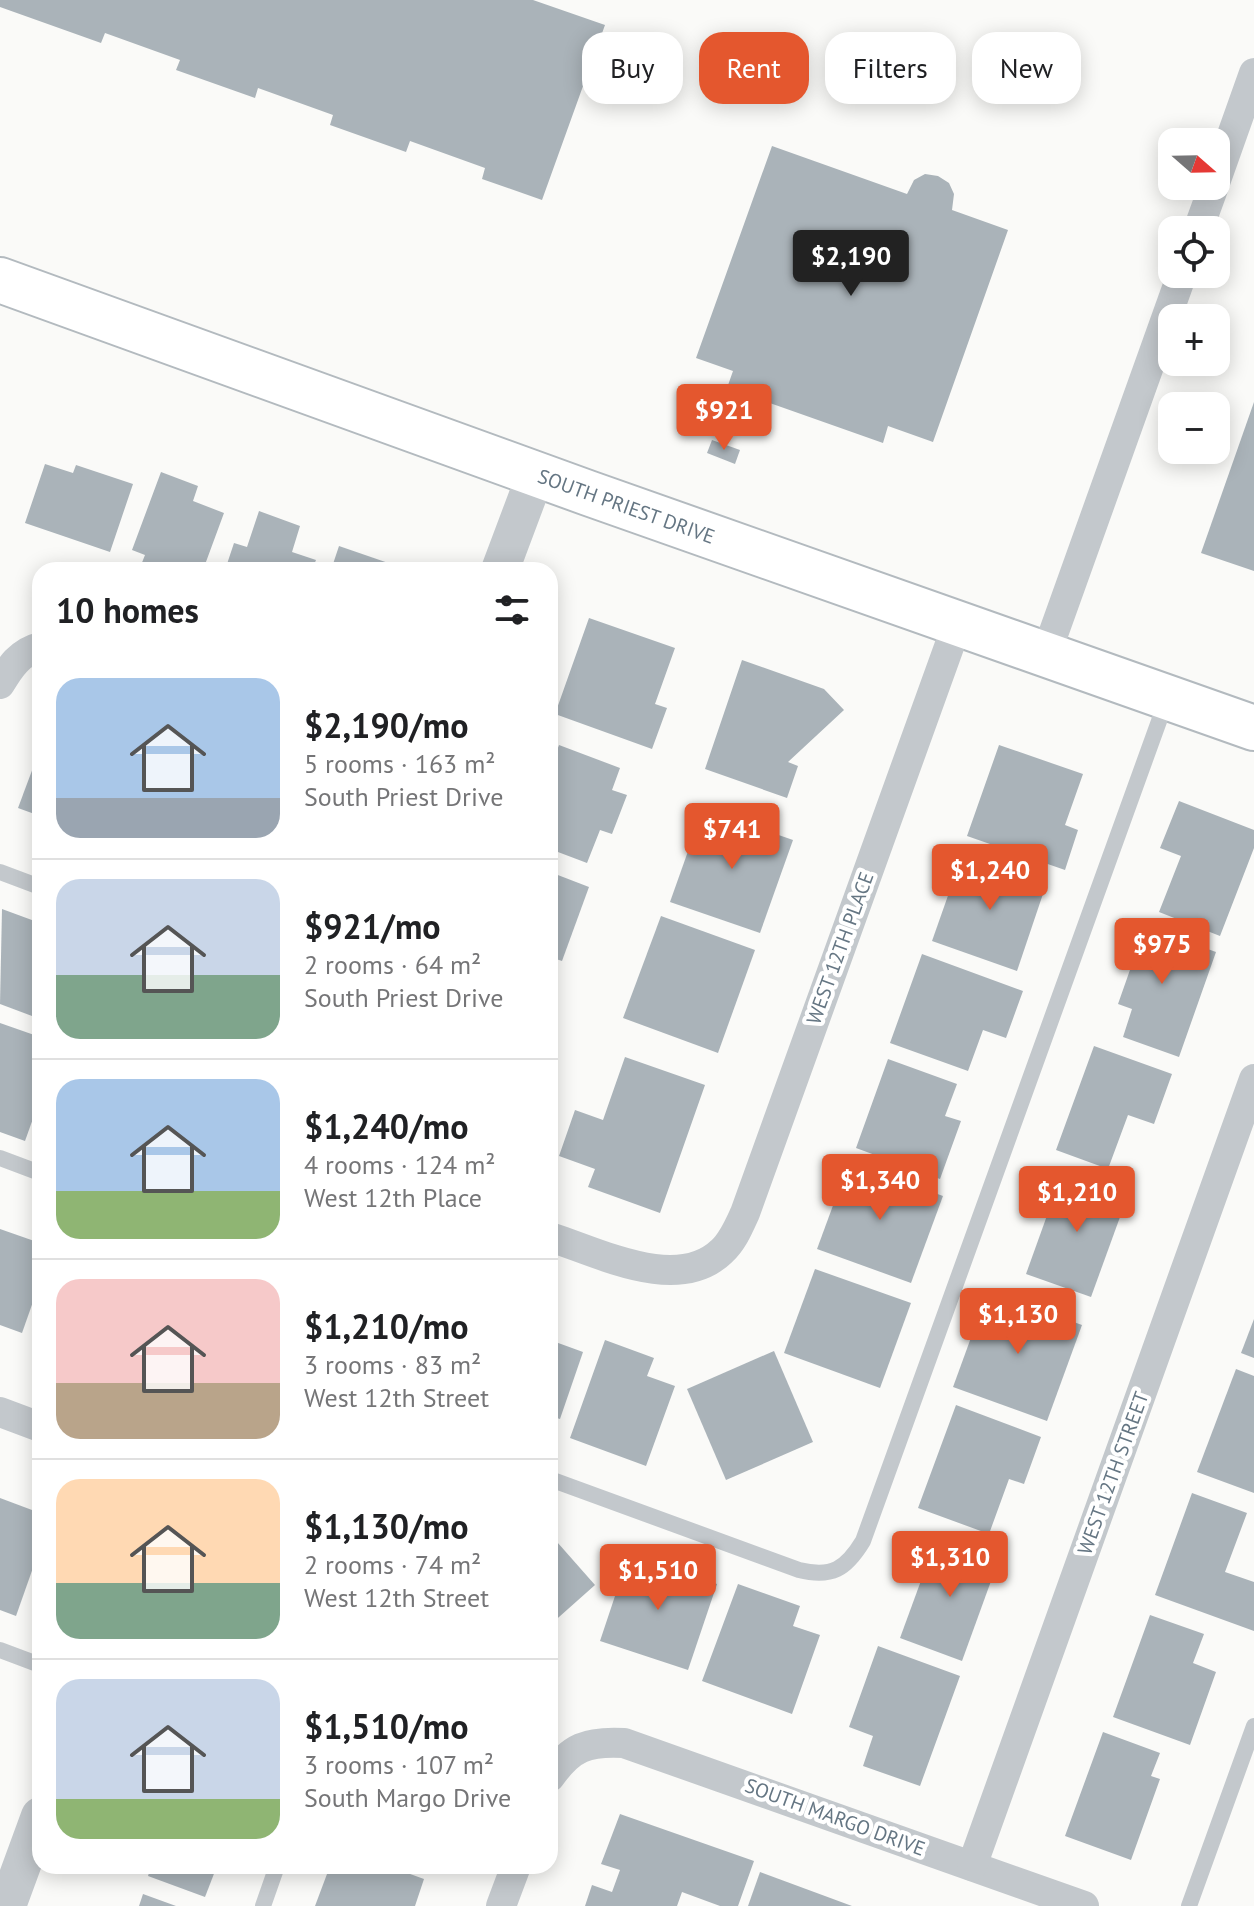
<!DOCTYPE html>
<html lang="en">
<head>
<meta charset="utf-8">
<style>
  :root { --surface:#fff; --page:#f2f2f2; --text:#202124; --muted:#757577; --line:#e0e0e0; --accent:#e4572e }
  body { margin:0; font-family:"PT Sans",sans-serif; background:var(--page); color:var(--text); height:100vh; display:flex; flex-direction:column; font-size:30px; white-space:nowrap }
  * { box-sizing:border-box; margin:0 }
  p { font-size:26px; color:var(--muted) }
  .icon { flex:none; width:44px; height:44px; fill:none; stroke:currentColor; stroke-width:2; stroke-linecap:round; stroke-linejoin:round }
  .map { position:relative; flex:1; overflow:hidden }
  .details { position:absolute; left:32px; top:562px; width:526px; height:1312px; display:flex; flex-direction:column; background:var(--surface); border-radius:24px; box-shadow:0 4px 20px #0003 }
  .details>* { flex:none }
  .hud { position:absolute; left:582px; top:32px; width:552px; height:72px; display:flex; gap:16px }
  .needle { width:52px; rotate:110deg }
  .controls { position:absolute; left:1158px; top:128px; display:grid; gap:16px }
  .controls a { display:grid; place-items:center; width:72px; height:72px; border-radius:16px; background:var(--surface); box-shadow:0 4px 20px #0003; font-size:40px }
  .price { position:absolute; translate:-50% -68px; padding:0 18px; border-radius:8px; background:var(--accent); color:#fff; font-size:26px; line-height:52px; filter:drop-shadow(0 2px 4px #0008) }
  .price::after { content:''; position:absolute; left:50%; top:48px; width:24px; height:18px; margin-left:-12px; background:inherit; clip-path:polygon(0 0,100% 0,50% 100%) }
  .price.active { background:#222; color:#fff }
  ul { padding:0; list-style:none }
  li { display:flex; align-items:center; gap:24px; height:200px; padding:0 24px }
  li+li { border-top:2px solid var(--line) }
  li span { display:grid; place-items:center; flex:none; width:224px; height:160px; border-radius:24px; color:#555 }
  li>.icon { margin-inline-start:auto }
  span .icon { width:96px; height:96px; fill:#fffc; stroke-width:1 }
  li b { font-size:34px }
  h2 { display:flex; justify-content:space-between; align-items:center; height:96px; padding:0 24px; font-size:34px }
  .chip { padding:0 28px; border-radius:24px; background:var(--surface); box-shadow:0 4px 20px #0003; font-size:28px; line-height:72px }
  .chip.active { background:var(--accent); color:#fff }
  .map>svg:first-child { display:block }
  .building { fill:#aab3b9 }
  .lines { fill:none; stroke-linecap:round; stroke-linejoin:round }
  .secondary-casing { stroke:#b3babf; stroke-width:48 }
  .service { stroke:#c3c8cc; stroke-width:16 }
  .minor { stroke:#c3c8cc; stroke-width:30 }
  .tertiary { stroke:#c3c8cc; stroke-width:38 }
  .secondary { stroke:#fff; stroke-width:44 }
  .labels { text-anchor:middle; stroke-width:8; stroke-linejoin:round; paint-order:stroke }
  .street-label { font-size:20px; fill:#657683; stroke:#fff }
</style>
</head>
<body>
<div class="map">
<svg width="1254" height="1906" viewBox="0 0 1254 1906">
  <rect width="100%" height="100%" fill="#fafaf8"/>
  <g class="building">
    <polygon points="0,0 533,0 605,25 542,200 482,179 485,168 410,141 406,152 330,125 333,115 258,88 255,98 176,70 180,60 105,33 101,43 0,7"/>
    <polygon points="772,146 907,194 914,180 925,174 938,176 949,183 954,194 952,210 1008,230 933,442 888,426 883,443 727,388 733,371 696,358"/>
    <polygon points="1254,402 1254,571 1201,553"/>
    <polygon points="712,440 740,450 735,464 707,453"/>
    <polygon points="45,464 73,473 76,465 133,484 110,552 25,523"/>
    <polygon points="161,472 198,486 193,501 224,513 203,570 139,570 145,555 132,550"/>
    <polygon points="259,511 300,526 292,552 316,560 312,570 225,570 234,543 247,547"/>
    <polygon points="339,546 397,566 396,570 331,570"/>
    <polygon points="589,618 675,648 655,704 667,708 652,749 555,714"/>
    <polygon points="742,660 824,689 844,710 788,762 798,766 787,798 705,769"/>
    <polygon points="559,745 620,768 612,790 627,795 612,834 600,830 587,863 550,849 550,769"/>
    <polygon points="999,745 1083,774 1065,825 1078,830 1065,870 967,836"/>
    <polygon points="40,749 40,816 18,808"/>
    <polygon points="1179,801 1254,830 1254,848 1220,936 1159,912 1181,856 1160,848"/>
    <polygon points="703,809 793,840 760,933 670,902"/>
    <polygon points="963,853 1047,882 1017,971 932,941"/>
    <polygon points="550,872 589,887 562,961 550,957"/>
    <polygon points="2,909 40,923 40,1019 0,1004"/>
    <polygon points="661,916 755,950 718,1053 623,1018"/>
    <polygon points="1130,921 1216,952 1179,1057 1123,1037 1132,1009 1118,1004 1131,967 1116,961"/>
    <polygon points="922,954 1023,991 1006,1038 983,1030 968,1071 890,1043"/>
    <polygon points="0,1023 40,1037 40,1099 25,1141 0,1132"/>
    <polygon points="1094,1046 1172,1074 1154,1124 1128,1115 1108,1169 1056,1150"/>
    <polygon points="625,1057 705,1085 660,1213 588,1187 595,1169 559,1156 575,1110 603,1120"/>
    <polygon points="888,1059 957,1084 945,1116 961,1121 940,1179 856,1148"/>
    <polygon points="849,1162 943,1196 911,1283 817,1249"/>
    <polygon points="1063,1171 1128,1195 1091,1297 1026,1274"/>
    <polygon points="0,1229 40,1243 40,1282 22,1333 0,1325"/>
    <polygon points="815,1269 911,1303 880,1388 784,1353"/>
    <polygon points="988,1291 1082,1325 1047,1421 953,1387"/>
    <polygon points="1254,1319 1254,1358 1241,1353"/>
    <polygon points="550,1340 583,1352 560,1419 550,1416"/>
    <polygon points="605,1340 654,1358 647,1376 675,1386 646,1466 570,1438"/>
    <polygon points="774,1351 813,1442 726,1480 687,1389"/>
    <polygon points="1236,1369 1254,1376 1254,1493 1197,1472"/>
    <polygon points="956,1405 1041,1437 1024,1484 1009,1479 989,1534 918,1508"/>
    <polygon points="1192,1493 1247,1513 1225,1572 1254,1582 1254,1631 1155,1595"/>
    <polygon points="0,1498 40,1513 40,1548 16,1616 0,1610"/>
    <polygon points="550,1534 595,1585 550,1625"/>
    <polygon points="937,1537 999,1559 962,1661 900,1638"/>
    <polygon points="629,1554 717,1584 688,1670 600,1641"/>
    <polygon points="738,1584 800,1606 793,1626 820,1635 792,1714 702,1681"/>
    <polygon points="1150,1615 1204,1634 1193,1663 1216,1672 1190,1745 1113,1717"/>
    <polygon points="878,1646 960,1676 920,1786 863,1766 873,1736 849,1727"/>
    <polygon points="1103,1732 1160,1753 1151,1776 1160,1779 1131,1860 1065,1836"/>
    <polygon points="620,1814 754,1861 738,1906 720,1906 682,1892 677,1906 585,1906 592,1885 612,1892 620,1870 601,1864"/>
    <polygon points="151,1866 217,1866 205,1897 148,1876"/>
    <polygon points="330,1866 388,1866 424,1879 415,1906 315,1906"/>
    <polygon points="760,1872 852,1906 748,1906"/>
    <polygon points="143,1894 176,1906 139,1906"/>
  </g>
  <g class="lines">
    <g class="secondary-casing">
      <g id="secondary">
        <path id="s1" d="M 0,280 L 588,493 L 1254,728"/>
      </g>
    </g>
    <g class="service">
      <polyline points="0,872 40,887"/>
      <polyline points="0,1158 40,1173"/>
      <path d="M 550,1479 L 799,1570 C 832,1578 846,1569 863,1541 L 1167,699"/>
      <polyline points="0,1650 40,1665"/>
      <polyline points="263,1906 277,1866"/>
      <polyline points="1189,1906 1254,1726"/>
    </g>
    <g class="minor">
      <polyline points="1216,180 1254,73"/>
      <polyline points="1198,230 1214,186"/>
      <polyline points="1046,654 1182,274"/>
      <path d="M 0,684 C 10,667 20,652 40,647"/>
      <path d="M 550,1237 C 600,1253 678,1294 722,1251 C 733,1241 739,1226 745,1213 L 958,622"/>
      <polyline points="0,1412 40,1427"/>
      <path d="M 550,1777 C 571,1747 587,1741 624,1743 L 1084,1906"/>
      <polyline points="972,1866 1254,1079"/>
      <polyline points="501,1906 516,1866"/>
    </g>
    <g class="tertiary">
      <polyline points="500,570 536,474"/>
      <polyline points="7,1906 40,1816"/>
    </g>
    <use href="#secondary" class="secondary"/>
  </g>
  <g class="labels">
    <g class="street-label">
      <text dy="7" stroke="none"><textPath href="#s1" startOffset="666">SOUTH PRIEST DRIVE</textPath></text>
      <text transform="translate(840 948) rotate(-70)" y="7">WEST 12TH PLACE</text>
      <text transform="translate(1113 1473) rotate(-70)" y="7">WEST 12TH STREET</text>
      <text transform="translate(835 1817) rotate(20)" y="7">SOUTH MARGO DRIVE</text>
    </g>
  </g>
</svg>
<div class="controls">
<a><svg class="needle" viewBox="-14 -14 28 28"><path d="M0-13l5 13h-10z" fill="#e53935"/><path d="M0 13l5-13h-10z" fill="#757577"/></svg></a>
<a><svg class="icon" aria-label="locate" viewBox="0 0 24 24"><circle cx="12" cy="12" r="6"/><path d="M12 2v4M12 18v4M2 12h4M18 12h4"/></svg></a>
<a>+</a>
<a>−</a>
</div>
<b class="price active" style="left:851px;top:298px">$2,190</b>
<b class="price" style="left:724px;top:452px">$921</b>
<b class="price" style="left:732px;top:871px">$741</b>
<b class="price" style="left:990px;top:912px">$1,240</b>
<b class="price" style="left:1162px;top:986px">$975</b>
<b class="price" style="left:880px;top:1222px">$1,340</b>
<b class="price" style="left:1077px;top:1234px">$1,210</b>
<b class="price" style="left:1018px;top:1356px">$1,130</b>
<b class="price" style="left:950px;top:1599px">$1,310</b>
<b class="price" style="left:658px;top:1612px">$1,510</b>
<div class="hud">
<a class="chip">Buy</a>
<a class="chip active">Rent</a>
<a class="chip">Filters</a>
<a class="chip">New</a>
</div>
<section class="details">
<h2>10 homes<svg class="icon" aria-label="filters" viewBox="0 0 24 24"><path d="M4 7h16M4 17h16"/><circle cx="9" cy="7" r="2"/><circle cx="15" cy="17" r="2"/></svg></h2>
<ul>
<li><span style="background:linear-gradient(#a9c7e8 75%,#9aa5b1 0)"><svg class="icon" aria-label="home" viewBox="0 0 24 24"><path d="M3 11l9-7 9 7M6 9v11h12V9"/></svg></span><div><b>$2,190/mo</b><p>5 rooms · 163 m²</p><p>South Priest Drive</p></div></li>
<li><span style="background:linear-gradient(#c9d6e8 60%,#7fa58c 0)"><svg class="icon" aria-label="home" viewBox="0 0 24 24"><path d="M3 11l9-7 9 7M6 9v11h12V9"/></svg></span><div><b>$921/mo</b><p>2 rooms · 64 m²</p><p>South Priest Drive</p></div></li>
<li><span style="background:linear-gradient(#a9c7e8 70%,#8fb573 0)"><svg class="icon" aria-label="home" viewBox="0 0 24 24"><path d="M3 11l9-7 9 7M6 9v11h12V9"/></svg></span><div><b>$1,240/mo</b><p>4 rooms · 124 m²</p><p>West 12th Place</p></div></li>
<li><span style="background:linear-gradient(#f6c9c9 65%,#b9a48a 0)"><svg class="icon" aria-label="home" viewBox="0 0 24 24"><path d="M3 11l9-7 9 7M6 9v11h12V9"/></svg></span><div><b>$1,210/mo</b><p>3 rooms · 83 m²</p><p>West 12th Street</p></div></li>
<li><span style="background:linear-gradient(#ffd9b3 65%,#7fa58c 0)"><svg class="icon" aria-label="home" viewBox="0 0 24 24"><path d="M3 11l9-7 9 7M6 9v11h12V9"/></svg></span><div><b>$1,130/mo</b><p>2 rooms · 74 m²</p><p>West 12th Street</p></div></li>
<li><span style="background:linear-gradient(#c9d6e8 75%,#8fb573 0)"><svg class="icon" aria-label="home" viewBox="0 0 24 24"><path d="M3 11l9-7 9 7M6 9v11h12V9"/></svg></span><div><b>$1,510/mo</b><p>3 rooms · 107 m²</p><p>South Margo Drive</p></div></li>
</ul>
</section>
</div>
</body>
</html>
